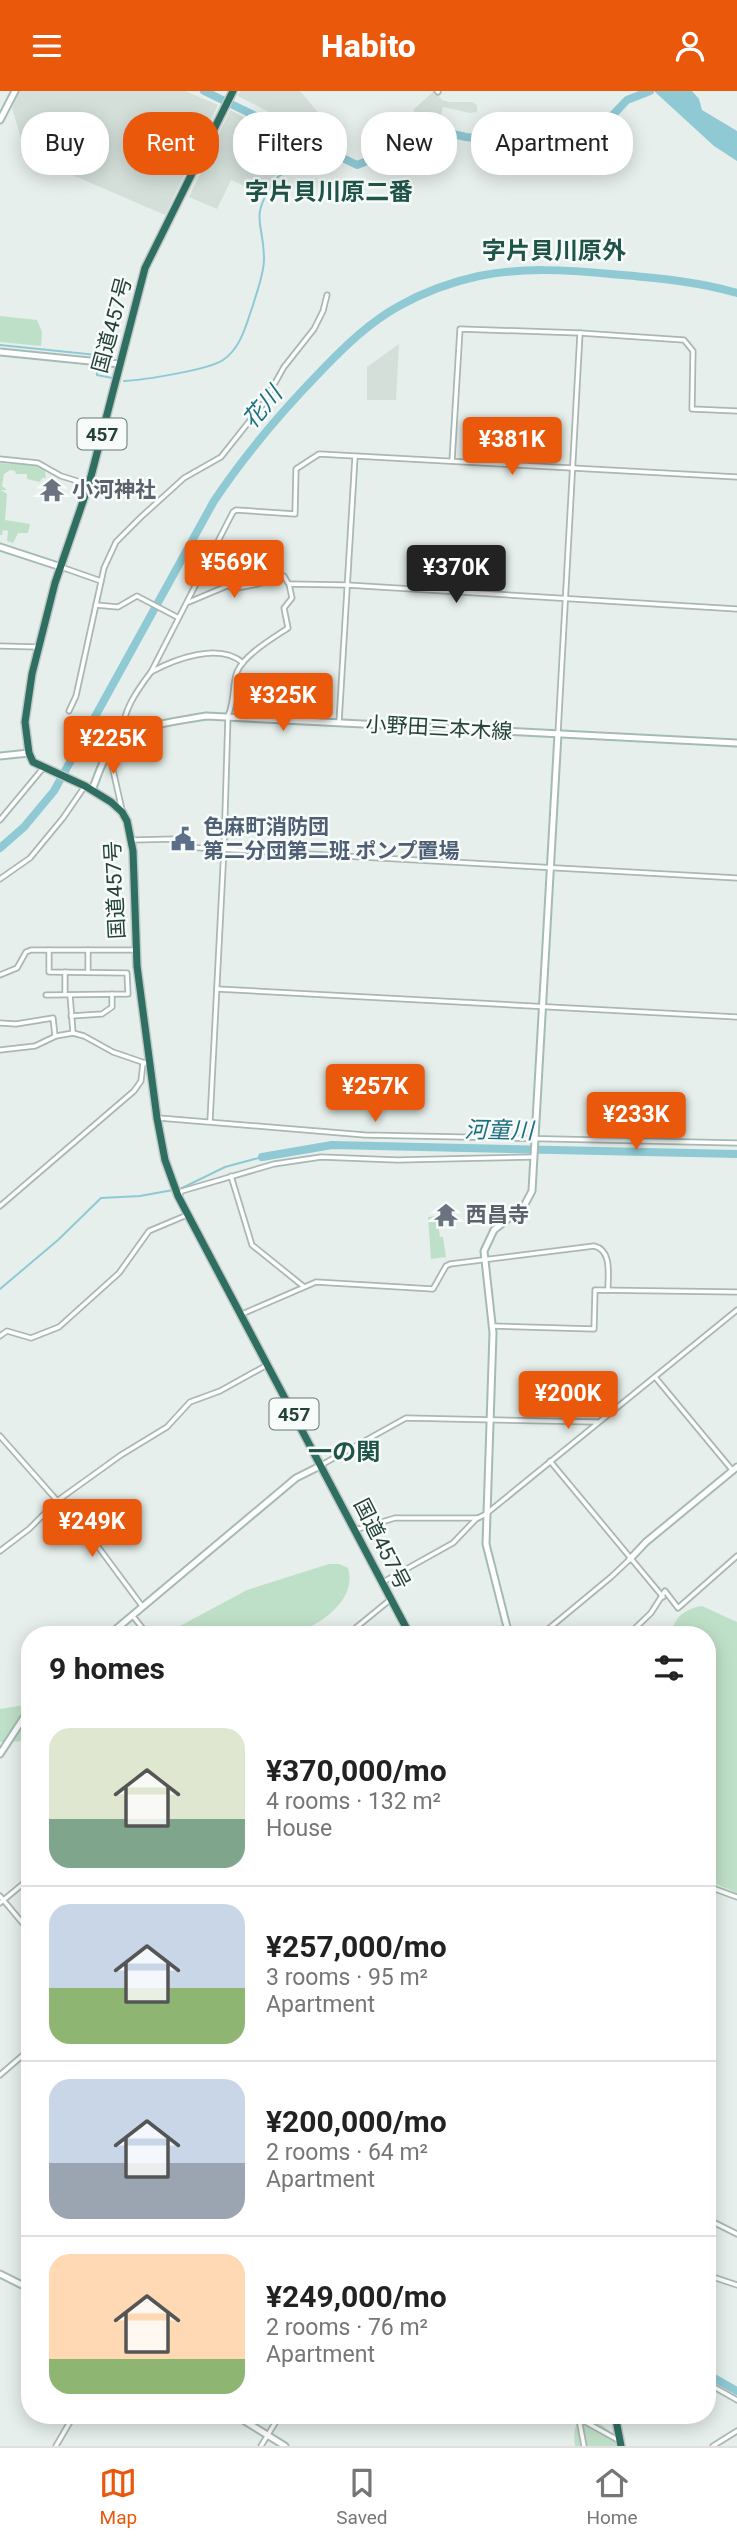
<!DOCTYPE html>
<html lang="en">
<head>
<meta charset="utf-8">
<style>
  :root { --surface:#fff; --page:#f6f6f6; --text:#222; --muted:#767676; --line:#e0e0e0; --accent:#ea580c }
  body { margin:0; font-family:Roboto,"Noto Sans JP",sans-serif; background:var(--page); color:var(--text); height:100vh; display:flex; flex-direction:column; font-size:26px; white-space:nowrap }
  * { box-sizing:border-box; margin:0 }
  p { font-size:23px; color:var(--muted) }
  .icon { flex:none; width:38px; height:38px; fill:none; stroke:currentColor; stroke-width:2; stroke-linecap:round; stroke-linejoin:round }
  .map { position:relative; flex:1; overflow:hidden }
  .side { position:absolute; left:21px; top:1535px; width:695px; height:798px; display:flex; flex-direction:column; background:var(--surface); border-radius:28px; box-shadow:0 4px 18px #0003 }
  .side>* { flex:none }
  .top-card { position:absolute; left:21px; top:21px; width:696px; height:63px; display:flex; gap:14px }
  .price { position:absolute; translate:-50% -60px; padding:0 16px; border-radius:7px; background:var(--accent); color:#fff; font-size:23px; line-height:46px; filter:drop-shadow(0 2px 4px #0008) }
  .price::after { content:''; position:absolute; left:50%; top:42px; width:21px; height:16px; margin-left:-10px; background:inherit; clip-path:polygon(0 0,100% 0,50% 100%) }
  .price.current { background:#222; color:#fff }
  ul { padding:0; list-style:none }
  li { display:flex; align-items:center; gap:21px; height:175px; padding:0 28px }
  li+li { border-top:2px solid var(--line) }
  li span { display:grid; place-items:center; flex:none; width:196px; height:140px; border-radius:21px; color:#555 }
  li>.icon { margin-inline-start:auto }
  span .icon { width:84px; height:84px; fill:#fffc; stroke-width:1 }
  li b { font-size:30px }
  h2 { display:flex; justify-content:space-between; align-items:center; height:84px; padding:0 28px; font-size:30px }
  .tag { padding:0 24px; border-radius:28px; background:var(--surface); box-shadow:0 4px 18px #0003; font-size:24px; line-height:63px }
  .tag.current { background:var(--accent); color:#fff }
  header { display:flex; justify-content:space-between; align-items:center; height:91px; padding:0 28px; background:var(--accent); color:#fff; font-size:32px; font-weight:800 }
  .dock { display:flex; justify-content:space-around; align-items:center; height:98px; border-top:2px solid var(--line); background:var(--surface); font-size:19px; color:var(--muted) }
  .dock a { display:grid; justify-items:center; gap:4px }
  .dock .current { color:var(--accent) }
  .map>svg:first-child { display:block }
  .built { fill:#d4dfda }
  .green { fill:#bfe0c8 }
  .water { fill:#8ec9d4 }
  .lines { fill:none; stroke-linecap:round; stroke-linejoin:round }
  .stream { stroke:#8ec9d4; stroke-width:2 }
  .river { stroke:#8ec9d4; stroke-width:8 }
  .street-casing { stroke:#a8b8b2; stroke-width:7 }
  .secondary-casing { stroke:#a4bbb3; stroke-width:9 }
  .highway-casing { stroke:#c2cac8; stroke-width:10 }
  .street { stroke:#fff; stroke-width:3.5 }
  .secondary { stroke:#fff; stroke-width:5 }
  .highway { stroke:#2f6f62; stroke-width:7 }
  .labels { text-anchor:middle; stroke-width:5; stroke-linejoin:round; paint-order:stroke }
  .shield { fill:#f7fbf9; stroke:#637a73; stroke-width:2 }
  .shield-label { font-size:19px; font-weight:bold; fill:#24423a }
  .street-label { font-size:21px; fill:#24423a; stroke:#f7fbf9 }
  .worship-label { font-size:21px; font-weight:bold; fill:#5b616d; stroke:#f7fbf9; text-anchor:start }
  .service-label { font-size:21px; font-weight:bold; fill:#4e5e75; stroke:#f7fbf9; text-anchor:start }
  .water-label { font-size:23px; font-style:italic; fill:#1c6f80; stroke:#f7fbf9 }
  .quarter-label { font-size:24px; font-weight:bold; fill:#1f5548; stroke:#f7fbf9 }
</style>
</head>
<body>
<header><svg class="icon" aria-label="menu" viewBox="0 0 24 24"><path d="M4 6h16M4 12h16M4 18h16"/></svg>Habito<svg class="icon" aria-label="person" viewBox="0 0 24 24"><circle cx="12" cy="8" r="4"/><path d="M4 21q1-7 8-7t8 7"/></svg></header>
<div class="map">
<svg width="737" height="2355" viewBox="0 0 737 2355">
  <rect width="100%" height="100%" fill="#e6efeb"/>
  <g class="built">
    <polygon points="19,0 185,0 218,14 165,124 26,64 12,17"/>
    <polygon points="240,0 300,0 331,37 321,48 238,5"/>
    <polygon points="434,0 442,9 449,11 472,11 477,14 477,21 470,22 443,16 439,30 417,25 413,19"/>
    <polygon points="230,19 302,56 259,101 231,89 217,118 189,106"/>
    <polygon points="399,253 396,309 367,309 367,276"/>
  </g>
  <g class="green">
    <polygon points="0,225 37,229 42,241 41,255 0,251"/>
    <polygon points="0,372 37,374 45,380 46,387 42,387 40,391 27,388 27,383 16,383 15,380 10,379 4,383 2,395 7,399 1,399 7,403 5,429 30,433 28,442 18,442 13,452 7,450 8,440 3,439 2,444 0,444"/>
    <polygon points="437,1125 440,1146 443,1146 446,1166 431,1168 428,1126"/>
    <path d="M 329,1473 L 339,1473 L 348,1477 C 358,1511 316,1537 288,1544 L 165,1543 L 247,1499 Z"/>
    <path d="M 702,1515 L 737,1531 L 737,1802 L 707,1789 L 707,1544 L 671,1543 C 675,1526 684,1518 702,1515 Z"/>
    <polygon points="30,1613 30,1650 0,1651 0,1618"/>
    <path d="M 582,2327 C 599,2329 612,2338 617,2355 L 575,2355 C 574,2344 573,2334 582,2327 Z"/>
  </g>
  <polygon class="water" points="654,0 692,0 699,8 702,19 737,40 737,70 714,55"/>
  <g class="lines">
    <g class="stream">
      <polyline points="0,254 97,264"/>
      <polyline points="97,276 97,284 112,287"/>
      <path d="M 124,290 C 143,289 208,279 223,269 C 241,257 246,234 253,214 C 257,200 264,183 264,168 C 264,130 249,130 273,91 C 280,80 315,70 328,60"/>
      <polyline points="178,1099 225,1076 262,1066"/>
      <polyline points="0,1198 58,1149 101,1107 140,1105 173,1099"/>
    </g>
    <g class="river">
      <polyline points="204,0 357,74 367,70 396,30 466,46 564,56 578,54 582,51"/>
      <polyline points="593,39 609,28 627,9 650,0"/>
      <path d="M 0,757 L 24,736 L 54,700 L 214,410 C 246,362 282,320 322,279 C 345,255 370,231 399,215 C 424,201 451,191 479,185 C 521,176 569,179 611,183 C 654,187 696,190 737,202"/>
      <polyline points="262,1066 332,1054 737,1063"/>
      <polyline points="707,2283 737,2300"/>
    </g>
    <g class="street-casing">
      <g id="street">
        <polyline points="437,0 438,1"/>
        <polyline points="0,368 38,372 61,385 87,393"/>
        <polyline points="452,370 460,238 580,242 684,249 693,260 692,318 737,320"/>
        <polyline points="61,476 101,490"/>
        <polyline points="189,511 227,495 237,497 258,493 284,485 288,492"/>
        <polyline points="96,514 118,516 137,505 177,526"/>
        <polyline points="0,555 39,556"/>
        <path d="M 151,581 C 175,568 219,551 243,572"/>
        <polyline points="69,620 76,605 104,477 116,451 141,426 184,387 221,366 263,313 284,276 314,238 323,220 327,204"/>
        <polyline points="339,631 355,366"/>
        <polyline points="558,642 580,242"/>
        <path d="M 124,646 C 119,624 138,598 151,581 L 233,421 L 236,419 L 295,423 L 296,378 L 319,363 L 737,386"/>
        <polyline points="109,661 122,719"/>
        <polyline points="0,729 44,676"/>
        <polyline points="132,749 175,748 184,756 737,787"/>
        <polyline points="0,788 30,767 63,727 85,695"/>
        <polyline points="88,859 88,881"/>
        <polyline points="65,881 65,903"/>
        <polyline points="0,884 17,877 26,861 31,859 136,859"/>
        <polyline points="217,898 737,926"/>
        <polyline points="46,904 128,903 127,882 49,881 49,859"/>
        <polyline points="70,904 73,942"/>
        <polyline points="71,925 102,923 112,916 112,903"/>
        <polyline points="0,932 16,933 53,927 55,945"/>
        <polyline points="0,959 35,955 56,945 73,942 84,945 113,961 145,972"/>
        <polyline points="159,1027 365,1044 737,1052"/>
        <path d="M 210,1030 L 224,757 L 228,625 C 235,609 232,594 237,581 C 244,564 273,547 288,537 L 284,517 L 292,507 L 289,493 L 347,494 L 737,518"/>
        <polyline points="231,1085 252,1154 303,1195"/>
        <polyline points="178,1105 182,1100 274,1073 321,1066 397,1069 534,1066"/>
        <polyline points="0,1115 134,1000 141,990 143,972"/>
        <path d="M 242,1223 L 316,1191 L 433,1198 L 446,1175 L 450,1173 L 594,1155 C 612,1159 608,1183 608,1198"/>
        <polyline points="492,1235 594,1238 595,1199 737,1201"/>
        <polyline points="0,1245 7,1240 31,1247 59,1236 119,1182 149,1140 187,1124"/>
        <polyline points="655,1286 733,1380"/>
        <polyline points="0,1345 99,1457 142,1515"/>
        <polyline points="550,1370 663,1506"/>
        <polyline points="323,1373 406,1327 597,1331"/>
        <polyline points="355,1439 395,1427 477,1427"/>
        <polyline points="0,1460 29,1438 57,1410 121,1364 167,1336 190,1311 220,1300 267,1274"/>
        <polyline points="383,1491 453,1452 476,1428 486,1423 737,1219"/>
        <polyline points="132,1524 148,1544"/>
        <polyline points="347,1544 391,1508"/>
        <polyline points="541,1544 611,1486 630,1468"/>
        <polyline points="628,1544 651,1522 665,1500 678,1517 737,1465"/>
        <polyline points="707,1795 737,1806"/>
        <polyline points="0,1805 30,1841"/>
        <polyline points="0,1812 30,1787"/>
        <polyline points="0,1984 30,1958"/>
        <polyline points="707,2128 737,2143"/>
        <polyline points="707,2184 737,2194"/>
        <polyline points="707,2292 737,2309"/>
        <polyline points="573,2324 618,2349"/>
        <polyline points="579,2328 584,2355"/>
        <polyline points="56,2355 74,2324"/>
        <polyline points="261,2355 280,2324"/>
        <polyline points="713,2355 737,2340"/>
      </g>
    </g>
    <g class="secondary-casing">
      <g id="secondary">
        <polyline points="0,29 15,0"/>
        <polyline points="0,261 120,273"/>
        <polyline points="0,456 61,476"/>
        <polyline points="0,665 29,662"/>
        <path d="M 92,699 C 98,685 103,666 113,655 C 131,634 180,630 206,625 L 737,652"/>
        <polyline points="630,1468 646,1451 737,1376"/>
        <polyline points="109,1544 296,1387 322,1374"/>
        <polyline points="509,1544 486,1453 493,1242 484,1160 494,1139 524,1115 532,1100 558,643"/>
        <polyline points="0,1663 30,1617"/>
        <polyline points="0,2183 30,2198"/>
        <polyline points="235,2324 285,2355"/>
      </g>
    </g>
    <g class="highway-casing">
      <g id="highway">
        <polyline points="233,0 145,177 89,393 55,492 32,583 25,631 29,662 33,671 85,695 111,711 122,721 127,730 133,760 137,875 157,1027 165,1069 178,1105 410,1544"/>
        <polyline points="615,2324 621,2355"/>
      </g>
    </g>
    <use href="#street" class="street"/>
    <use href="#secondary" class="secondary"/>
    <use href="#highway" class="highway"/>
  </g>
  <defs>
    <g id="temple-bare" transform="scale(1.89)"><path d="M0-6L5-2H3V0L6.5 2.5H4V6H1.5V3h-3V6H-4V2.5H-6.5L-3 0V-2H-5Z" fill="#6b7280" stroke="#f7fbf9" stroke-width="2.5" paint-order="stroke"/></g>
    <g id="civic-bare" transform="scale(1.89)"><path d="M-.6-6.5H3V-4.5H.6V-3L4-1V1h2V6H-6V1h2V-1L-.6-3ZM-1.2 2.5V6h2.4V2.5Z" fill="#5c6f8a" stroke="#f7fbf9" stroke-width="2.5" paint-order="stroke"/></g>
  </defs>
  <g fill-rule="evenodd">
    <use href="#temple-bare" x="52" y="399"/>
    <use href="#civic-bare" x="183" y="748"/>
    <use href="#temple-bare" x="446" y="1124"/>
  </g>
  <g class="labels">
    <g class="shield">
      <rect x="77.5" y="327.5" width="49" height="31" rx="5"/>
      <rect x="269.5" y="1307.5" width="49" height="31" rx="5"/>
    </g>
    <g class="shield-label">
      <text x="102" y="350">457</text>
      <text x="294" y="1330">457</text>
    </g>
    <g class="street-label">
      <text transform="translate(112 234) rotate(-75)" y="7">国道457号</text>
      <text transform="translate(439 637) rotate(3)" y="7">小野田三本木線</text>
      <text transform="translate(115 799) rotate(-93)" y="7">国道457号</text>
      <text transform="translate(382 1453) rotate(63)" y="7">国道457号</text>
    </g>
    <g class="worship-label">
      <text x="72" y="406">小河神社</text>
      <text x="466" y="1131">西昌寺</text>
    </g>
    <g class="service-label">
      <text x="203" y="743">色麻町消防団<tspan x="203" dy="24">第二分団第二班 ポンプ置場</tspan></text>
    </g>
    <g class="water-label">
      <text transform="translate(262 316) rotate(-50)" y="8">花川</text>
      <text transform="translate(499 1039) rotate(1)" y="8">河童川</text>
    </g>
    <g class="quarter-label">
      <text x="329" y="109">字片貝川原二番</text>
      <text x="554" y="168">字片貝川原外</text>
      <text x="344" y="1369">一の関</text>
    </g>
  </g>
</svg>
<b class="price" style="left:512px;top:386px">¥381K</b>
<b class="price" style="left:234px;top:509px">¥569K</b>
<b class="price current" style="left:456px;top:514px">¥370K</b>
<b class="price" style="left:283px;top:642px">¥325K</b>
<b class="price" style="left:113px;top:685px">¥225K</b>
<b class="price" style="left:375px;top:1033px">¥257K</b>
<b class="price" style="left:636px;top:1061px">¥233K</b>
<b class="price" style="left:568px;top:1340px">¥200K</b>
<b class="price" style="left:92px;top:1468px">¥249K</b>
<div class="top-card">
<a class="tag">Buy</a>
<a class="tag current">Rent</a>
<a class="tag">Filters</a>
<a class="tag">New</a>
<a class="tag">Apartment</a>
</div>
<section class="side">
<h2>9 homes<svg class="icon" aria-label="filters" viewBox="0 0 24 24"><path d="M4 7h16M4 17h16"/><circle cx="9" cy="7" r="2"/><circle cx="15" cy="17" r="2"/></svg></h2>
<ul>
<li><span style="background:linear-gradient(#dfe7d0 65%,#7fa58c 0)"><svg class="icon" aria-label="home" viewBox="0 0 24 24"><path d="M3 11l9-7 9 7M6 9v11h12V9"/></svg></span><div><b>¥370,000/mo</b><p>4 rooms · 132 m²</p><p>House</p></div></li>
<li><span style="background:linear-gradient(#c9d6e8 60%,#8fb573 0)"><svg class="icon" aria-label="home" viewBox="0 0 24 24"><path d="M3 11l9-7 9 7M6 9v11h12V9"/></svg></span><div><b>¥257,000/mo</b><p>3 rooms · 95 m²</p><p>Apartment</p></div></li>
<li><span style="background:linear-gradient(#c9d6e8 60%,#9aa5b1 0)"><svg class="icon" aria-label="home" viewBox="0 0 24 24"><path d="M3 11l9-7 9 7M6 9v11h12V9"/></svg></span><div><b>¥200,000/mo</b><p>2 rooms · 64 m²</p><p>Apartment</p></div></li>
<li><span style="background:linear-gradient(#ffd9b3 75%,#8fb573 0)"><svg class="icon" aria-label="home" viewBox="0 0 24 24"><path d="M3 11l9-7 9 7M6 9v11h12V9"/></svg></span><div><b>¥249,000/mo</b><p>2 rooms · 76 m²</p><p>Apartment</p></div></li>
</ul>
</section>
</div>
<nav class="dock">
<a class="current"><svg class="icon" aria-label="map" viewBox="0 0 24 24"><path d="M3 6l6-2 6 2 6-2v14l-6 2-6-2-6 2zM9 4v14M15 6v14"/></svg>Map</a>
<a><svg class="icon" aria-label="saved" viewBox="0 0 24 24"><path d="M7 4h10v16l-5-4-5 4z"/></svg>Saved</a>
<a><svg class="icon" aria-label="home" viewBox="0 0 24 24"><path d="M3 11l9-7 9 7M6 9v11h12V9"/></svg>Home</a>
</nav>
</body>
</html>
